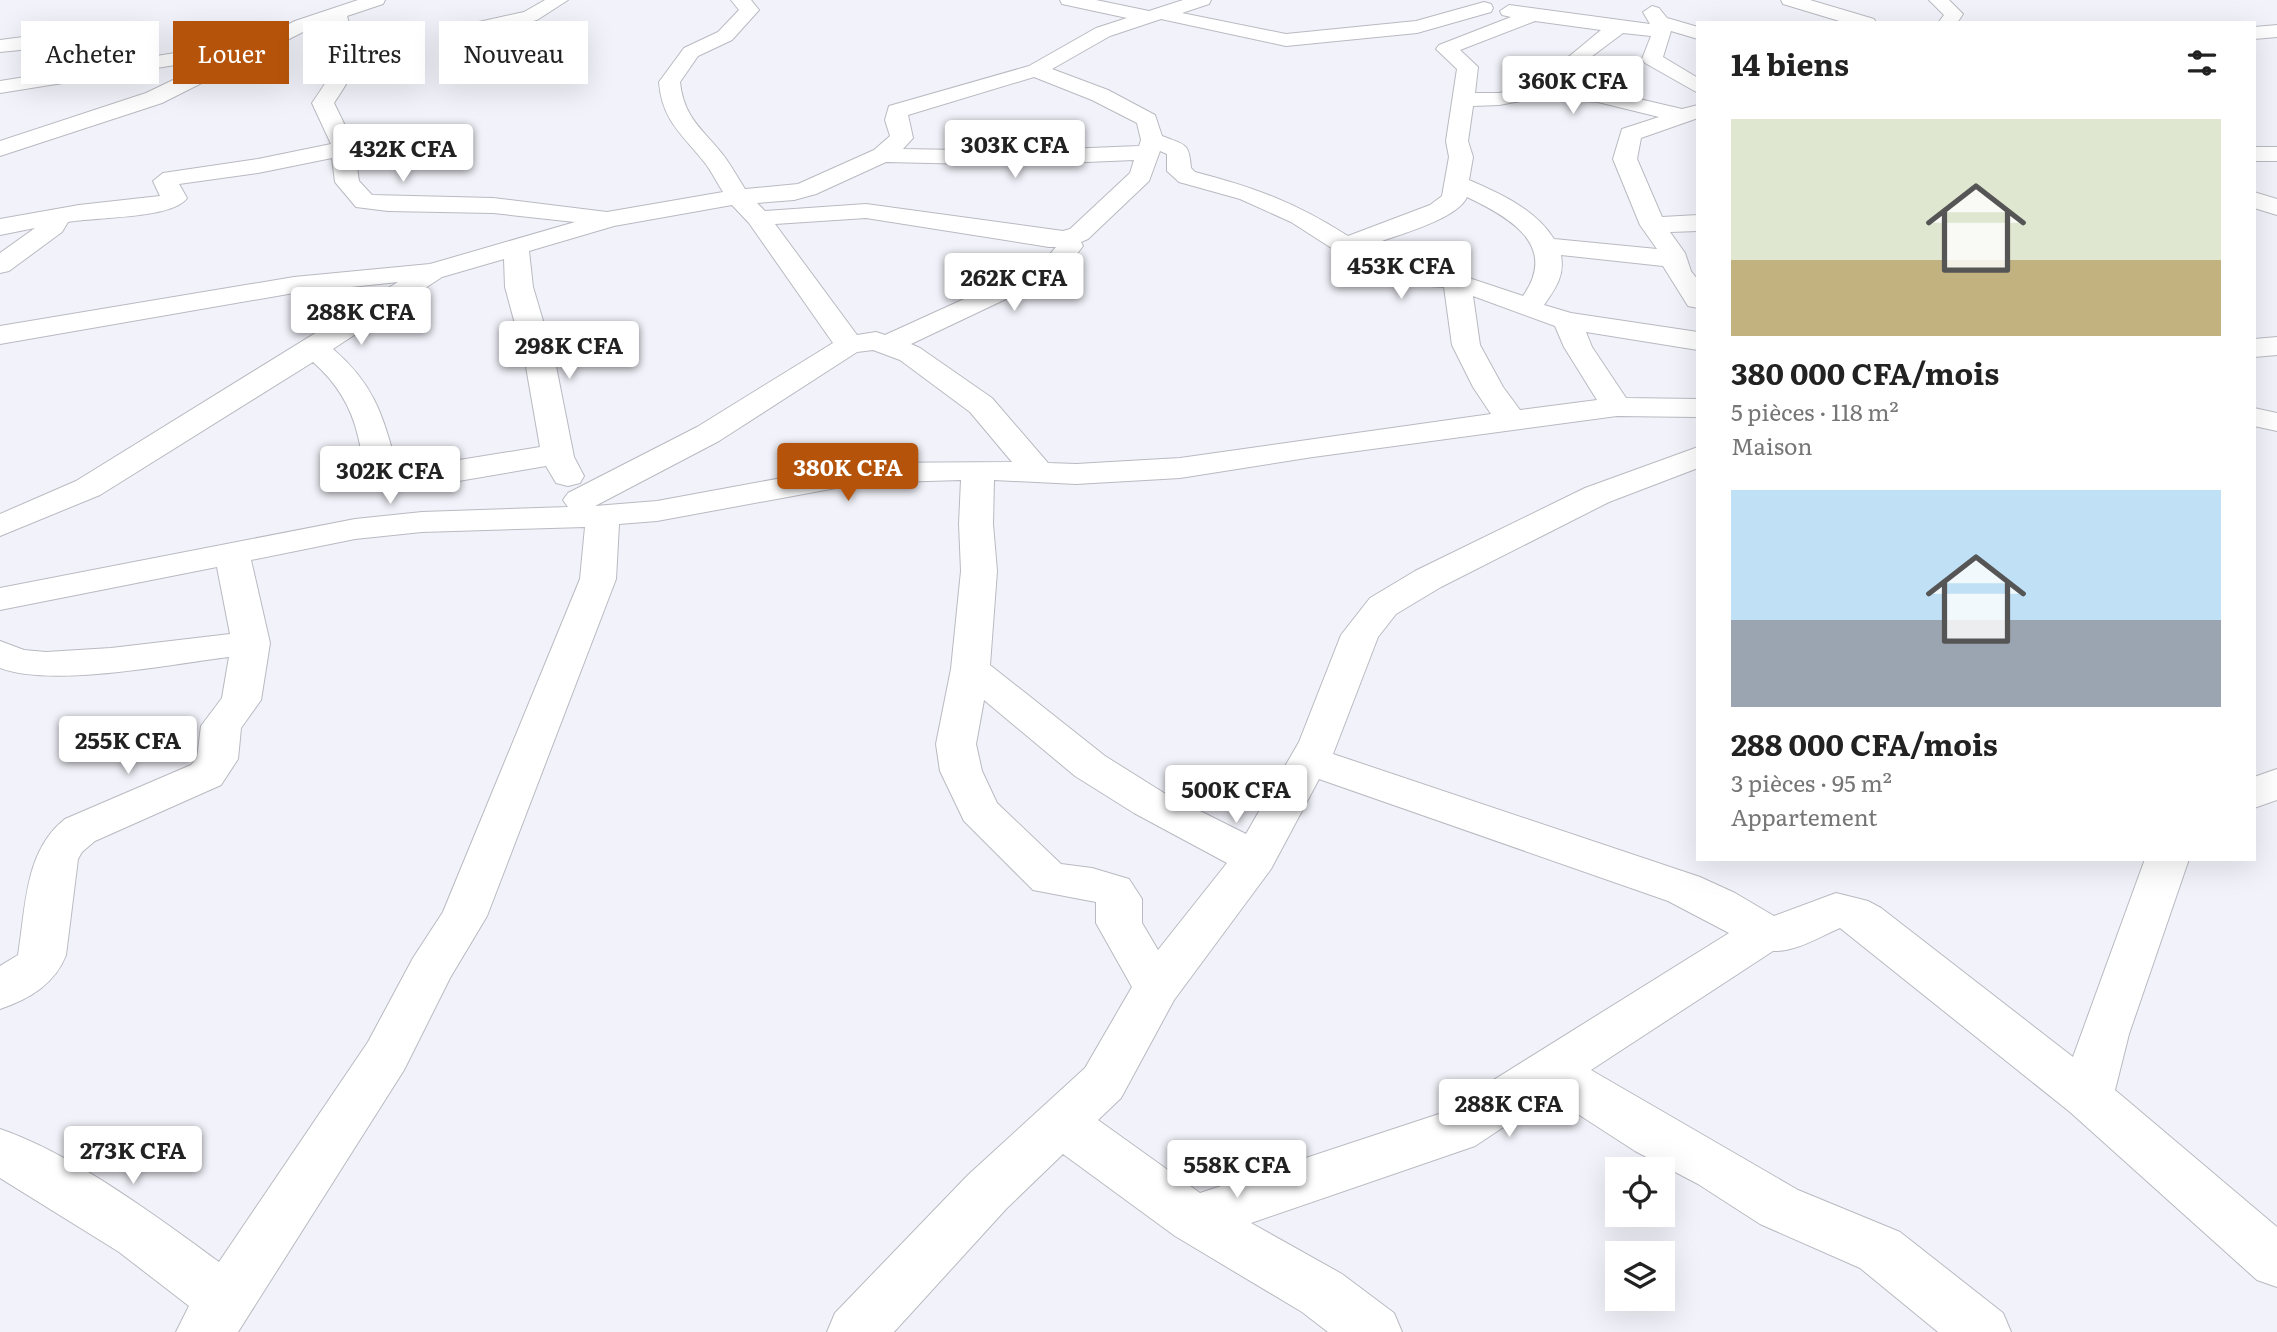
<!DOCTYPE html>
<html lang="fr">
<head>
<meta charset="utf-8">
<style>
  :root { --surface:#fff; --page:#f6f6f6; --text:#222; --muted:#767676; --accent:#b45309 }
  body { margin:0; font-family:Literata,serif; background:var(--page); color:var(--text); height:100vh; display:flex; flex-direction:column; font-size:26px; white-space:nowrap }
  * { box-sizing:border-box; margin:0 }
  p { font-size:23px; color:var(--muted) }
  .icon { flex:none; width:38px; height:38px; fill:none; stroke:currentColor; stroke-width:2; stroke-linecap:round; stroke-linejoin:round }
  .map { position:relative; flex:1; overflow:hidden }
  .drawer { position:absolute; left:1696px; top:21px; width:560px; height:840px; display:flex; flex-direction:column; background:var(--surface); border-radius:0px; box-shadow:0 7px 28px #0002 }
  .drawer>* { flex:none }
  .hud { position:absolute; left:21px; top:21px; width:665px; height:63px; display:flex; gap:14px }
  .tools { position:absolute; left:1605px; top:1157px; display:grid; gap:14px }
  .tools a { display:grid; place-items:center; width:70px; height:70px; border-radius:0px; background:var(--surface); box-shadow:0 7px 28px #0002; font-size:35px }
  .price { position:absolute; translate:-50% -60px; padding:0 16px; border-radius:7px; background:#fff; color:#222; font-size:23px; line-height:46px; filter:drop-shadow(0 2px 4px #0008) }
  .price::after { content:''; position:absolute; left:50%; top:42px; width:21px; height:16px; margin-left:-10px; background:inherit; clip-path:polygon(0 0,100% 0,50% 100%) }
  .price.current { background:var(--accent); color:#fff }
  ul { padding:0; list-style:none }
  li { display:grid; align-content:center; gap:14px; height:371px; padding:0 35px }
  li span { display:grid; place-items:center; height:217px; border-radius:0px; color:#555 }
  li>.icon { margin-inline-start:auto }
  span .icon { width:126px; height:126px; fill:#fffc; stroke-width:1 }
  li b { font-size:30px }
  h2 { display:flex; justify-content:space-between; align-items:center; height:84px; padding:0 35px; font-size:30px }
  .tag { padding:0 24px; border-radius:0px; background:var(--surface); box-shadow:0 7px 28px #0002; font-size:24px; line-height:63px }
  .tag.current { background:var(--accent); color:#fff }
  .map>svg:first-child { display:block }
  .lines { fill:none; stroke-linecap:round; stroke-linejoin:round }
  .street-casing { stroke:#b9bac1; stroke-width:2 }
  .street { fill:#fff; fill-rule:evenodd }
</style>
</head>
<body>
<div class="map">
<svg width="2277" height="1332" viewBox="0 0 2277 1332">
  <rect width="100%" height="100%" fill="#f2f2fa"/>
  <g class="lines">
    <g class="street-casing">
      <g id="street">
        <path d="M 358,0 L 385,0 L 383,4 L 347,16 C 359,60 361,63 334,103 L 353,142 L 359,181 L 372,195 L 493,198 L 607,212 L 723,192 C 717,183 712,172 705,163 C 683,135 662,121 659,82 L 684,48 L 718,32 L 739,10 L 731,0 L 751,0 L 759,10 L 732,40 L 698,56 L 680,82 C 684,119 703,129 724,156 C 732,167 738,178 745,189 L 798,184 L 874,150 L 890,136 L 885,120 L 889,106 L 1029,66 L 1096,28 L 1127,18 L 1062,4 L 1060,0 L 1096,0 L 1149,11 L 1183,0 L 1211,0 L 1209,4 L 1182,13 L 1286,34 L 1416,21 L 1484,2 L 1491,4 L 1493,8 L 1491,12 L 1417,33 L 1286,46 L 1161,19 L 1110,36 L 1052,69 L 1108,90 L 1155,115 L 1162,136 C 1185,145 1189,142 1191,168 L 1195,172 C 1256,188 1294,202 1348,236 L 1430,205 L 1442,196 L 1449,157 L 1446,141 L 1457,69 L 1436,49 L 1439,45 L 1511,17 L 1502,15 L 1500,11 L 1509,5 L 1650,24 L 1643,12 L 1652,6 L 1659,8 L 1667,18 L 1698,27 L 1698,39 L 1671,31 L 1663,57 L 1698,78 L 1698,93 L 1645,63 L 1642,59 L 1651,36 L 1623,33 L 1587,60 L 1597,78 L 1595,81 L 1605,91 L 1682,109 L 1698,105 L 1698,118 L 1641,138 L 1637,159 L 1662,217 L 1698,215 L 1698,231 L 1670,232 L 1685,253 L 1691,271 L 1698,280 L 1698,308 L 1688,306 L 1663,266 L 1561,255 C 1565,276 1555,289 1544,305 L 1571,313 L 1698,332 L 1698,350 L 1586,332 L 1592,347 L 1626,398 L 1698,399 L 1698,417 L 1617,416 L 1313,457 L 1180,478 L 1076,484 L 994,480 L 993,524 L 997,571 L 990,665 L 1105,756 L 1164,793 L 1246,834 L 1299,742 L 1341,635 L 1370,598 L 1415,571 L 1585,488 L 1698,447 L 1698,468 L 1609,502 L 1441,587 L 1396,614 L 1378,637 L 1333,754 L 1700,877 L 1735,893 L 1774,916 L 1836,893 L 1868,901 L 1881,908 L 2073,1057 L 2145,859 L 2189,859 L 2129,1034 L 2115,1090 L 2277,1227 L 2277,1287 L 2257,1280 L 2070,1112 L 1840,928 C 1819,937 1796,952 1773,951 L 1591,1070 L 1798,1190 L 1900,1232 L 2003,1313 L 2011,1332 L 1938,1332 L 1860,1268 L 1760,1224 L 1698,1184 L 1635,1151 L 1550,1096 L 1475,1146 L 1251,1223 L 1342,1274 L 1394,1313 L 1402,1332 L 1328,1332 L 1302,1312 L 1175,1236 L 1063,1154 L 1006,1209 L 894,1332 L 827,1332 L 835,1313 L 968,1175 L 1085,1068 L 1132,987 L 1096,923 L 1096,902 L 1033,890 L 964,821 L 940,771 L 936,744 L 951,669 L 961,571 L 959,524 L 961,480 L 863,483 L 657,521 L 619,524 L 616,579 L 487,916 L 450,978 L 404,1070 L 238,1332 L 176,1332 L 189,1306 L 119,1252 L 0,1178 L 0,1129 C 73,1154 156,1216 219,1262 L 368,1042 L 413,958 L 443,912 L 580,579 L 585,527 L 422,532 L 355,539 L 251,560 L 270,643 L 261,700 L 241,728 L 238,759 L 221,785 L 95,841 L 82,852 L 78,859 L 66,955 C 55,984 29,999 0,1009 L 0,966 L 18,955 C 26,908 24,851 65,819 L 191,765 L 197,758 L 201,726 L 222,698 L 229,657 C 171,664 52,688 0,668 L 0,641 L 24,650 L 46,652 L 111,648 L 230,634 L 217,567 L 0,610 L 0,588 L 355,519 L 422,512 L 568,507 L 563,500 L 568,493 L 697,427 L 833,343 L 749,223 L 732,205 L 614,226 L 529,251 L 533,287 L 555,361 L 574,457 L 584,476 L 580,483 L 568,486 L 556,483 L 546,466 L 400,491 L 372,483 C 363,469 362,452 358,436 C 351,406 336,382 313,362 L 100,495 L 0,536 L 0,514 L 76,481 L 398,282 L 294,293 L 0,344 L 0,326 L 294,277 L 430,264 L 575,222 L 493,213 L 388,211 L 356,207 L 335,182 L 332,158 L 258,173 L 179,184 L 187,198 C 173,219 94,217 68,222 L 62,232 L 9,271 L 0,273 L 0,253 L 35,228 L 0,235 L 0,219 L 79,205 L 160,196 L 153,181 L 163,173 L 258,159 L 331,144 L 312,103 C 335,70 341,61 330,22 L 309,29 L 162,103 L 0,156 L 0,141 L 146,93 L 219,58 L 0,93 L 0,81 L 219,46 L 226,48 L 228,54 L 295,21 ZM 1535,21 L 1601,30 L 1566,59 L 1576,78 L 1574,82 L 1578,88 L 1536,86 L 1499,93 L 1475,93 L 1478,67 L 1460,50 ZM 1034,77 L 1092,100 L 1137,123 L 1141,140 L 1139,146 L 1015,151 L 903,149 L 913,138 L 908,115 ZM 1536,98 L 1598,102 L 1659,117 L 1622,129 L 1613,159 L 1640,225 L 1657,249 L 1554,239 C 1535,209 1501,194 1469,180 L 1473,157 L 1468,141 L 1473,106 L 1499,105 ZM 1160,151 L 1167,154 L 1167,171 L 1179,182 L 1240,199 L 1291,222 L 1386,283 L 1444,287 L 1452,345 L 1473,387 L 1491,414 L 1180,458 L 1076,464 L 1048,463 L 992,398 L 920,348 L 911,344 L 1063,272 L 1083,246 L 1081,242 L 1088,239 L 1149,181 ZM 1134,160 L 1130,173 L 1070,229 L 1063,231 L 866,204 L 765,211 L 757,203 L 794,200 L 816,194 L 886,162 L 1015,165 ZM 1467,197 C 1509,217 1559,245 1523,296 L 1457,274 L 1428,268 L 1400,269 L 1365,247 C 1390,237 1456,221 1467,197 ZM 866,218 L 1049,247 L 1056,247 L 1045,260 L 1017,275 L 885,335 L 876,332 L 857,335 L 775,224 ZM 504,259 L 505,287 L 525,361 L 540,447 L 398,470 C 383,418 377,387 333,349 L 442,277 ZM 1473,296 L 1555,326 L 1564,347 L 1597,400 L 1520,410 L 1503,387 L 1480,345 ZM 873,350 L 900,360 L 970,412 L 1012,462 L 863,463 L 657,501 L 595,506 L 719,441 L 857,352 ZM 984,700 L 1075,776 L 1134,813 L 1227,863 L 1158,950 L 1142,923 L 1142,899 L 1129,879 L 1092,868 L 1061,864 L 997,803 L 982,771 L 976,744 ZM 1319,779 L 1668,901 L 1729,933 L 1439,1114 L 1200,1193 L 1098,1120 L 1121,1098 L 1174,1000 L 1271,869 Z"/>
        <polygon points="545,0 568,0 537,20 459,38 449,32 452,28 524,12"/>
        <polygon points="1781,0 1810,0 1874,19 1876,23 1846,23 1783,4"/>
        <polygon points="1929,0 1949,0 1963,14 1957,23 1938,23 1944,15"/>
        <polygon points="2277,25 2277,37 2254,39 2254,27"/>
        <polygon points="143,27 150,29 153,33 150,37 0,52 0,40 62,32"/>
        <rect x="2254" y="147" width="23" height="14"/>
        <polygon points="2254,192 2277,199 2277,215 2254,208"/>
        <polygon points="2277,337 2277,355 2254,357 2254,339"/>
        <polygon points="2254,408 2277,413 2277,431 2254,426"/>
        <polygon points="2277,769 2277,800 2254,808 2254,777"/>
      </g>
    </g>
    <use href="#street" class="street"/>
  </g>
</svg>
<div class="tools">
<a><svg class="icon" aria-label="locate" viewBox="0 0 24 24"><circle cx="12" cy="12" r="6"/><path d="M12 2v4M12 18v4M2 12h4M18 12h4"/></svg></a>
<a><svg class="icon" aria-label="layers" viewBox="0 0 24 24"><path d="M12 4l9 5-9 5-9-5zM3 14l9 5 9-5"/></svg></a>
</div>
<b class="price" style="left:1573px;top:116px">360K CFA</b>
<b class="price" style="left:1015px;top:180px">303K CFA</b>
<b class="price" style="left:403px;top:184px">432K CFA</b>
<b class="price" style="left:1401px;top:301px">453K CFA</b>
<b class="price" style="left:1014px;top:313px">262K CFA</b>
<b class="price" style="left:361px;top:347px">288K CFA</b>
<b class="price" style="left:569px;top:381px">298K CFA</b>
<b class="price current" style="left:848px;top:503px">380K CFA</b>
<b class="price" style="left:390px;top:506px">302K CFA</b>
<b class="price" style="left:128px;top:776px">255K CFA</b>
<b class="price" style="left:1236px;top:825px">500K CFA</b>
<b class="price" style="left:1509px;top:1139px">288K CFA</b>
<b class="price" style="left:133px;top:1186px">273K CFA</b>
<b class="price" style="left:1237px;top:1200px">558K CFA</b>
<div class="hud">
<a class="tag">Acheter</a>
<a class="tag current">Louer</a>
<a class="tag">Filtres</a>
<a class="tag">Nouveau</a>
</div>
<section class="drawer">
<h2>14 biens<svg class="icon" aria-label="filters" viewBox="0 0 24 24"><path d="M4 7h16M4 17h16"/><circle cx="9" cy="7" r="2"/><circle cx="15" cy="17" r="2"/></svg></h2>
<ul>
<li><span style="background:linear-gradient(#dfe7d0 65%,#c2b280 0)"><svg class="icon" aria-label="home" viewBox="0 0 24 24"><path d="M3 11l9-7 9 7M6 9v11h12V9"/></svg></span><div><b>380 000 CFA/mois</b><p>5 pièces · 118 m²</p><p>Maison</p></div></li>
<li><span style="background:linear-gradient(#bfe0f5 60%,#9aa5b1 0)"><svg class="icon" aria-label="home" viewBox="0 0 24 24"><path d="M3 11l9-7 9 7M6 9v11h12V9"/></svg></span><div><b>288 000 CFA/mois</b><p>3 pièces · 95 m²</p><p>Appartement</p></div></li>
</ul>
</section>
</div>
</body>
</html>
